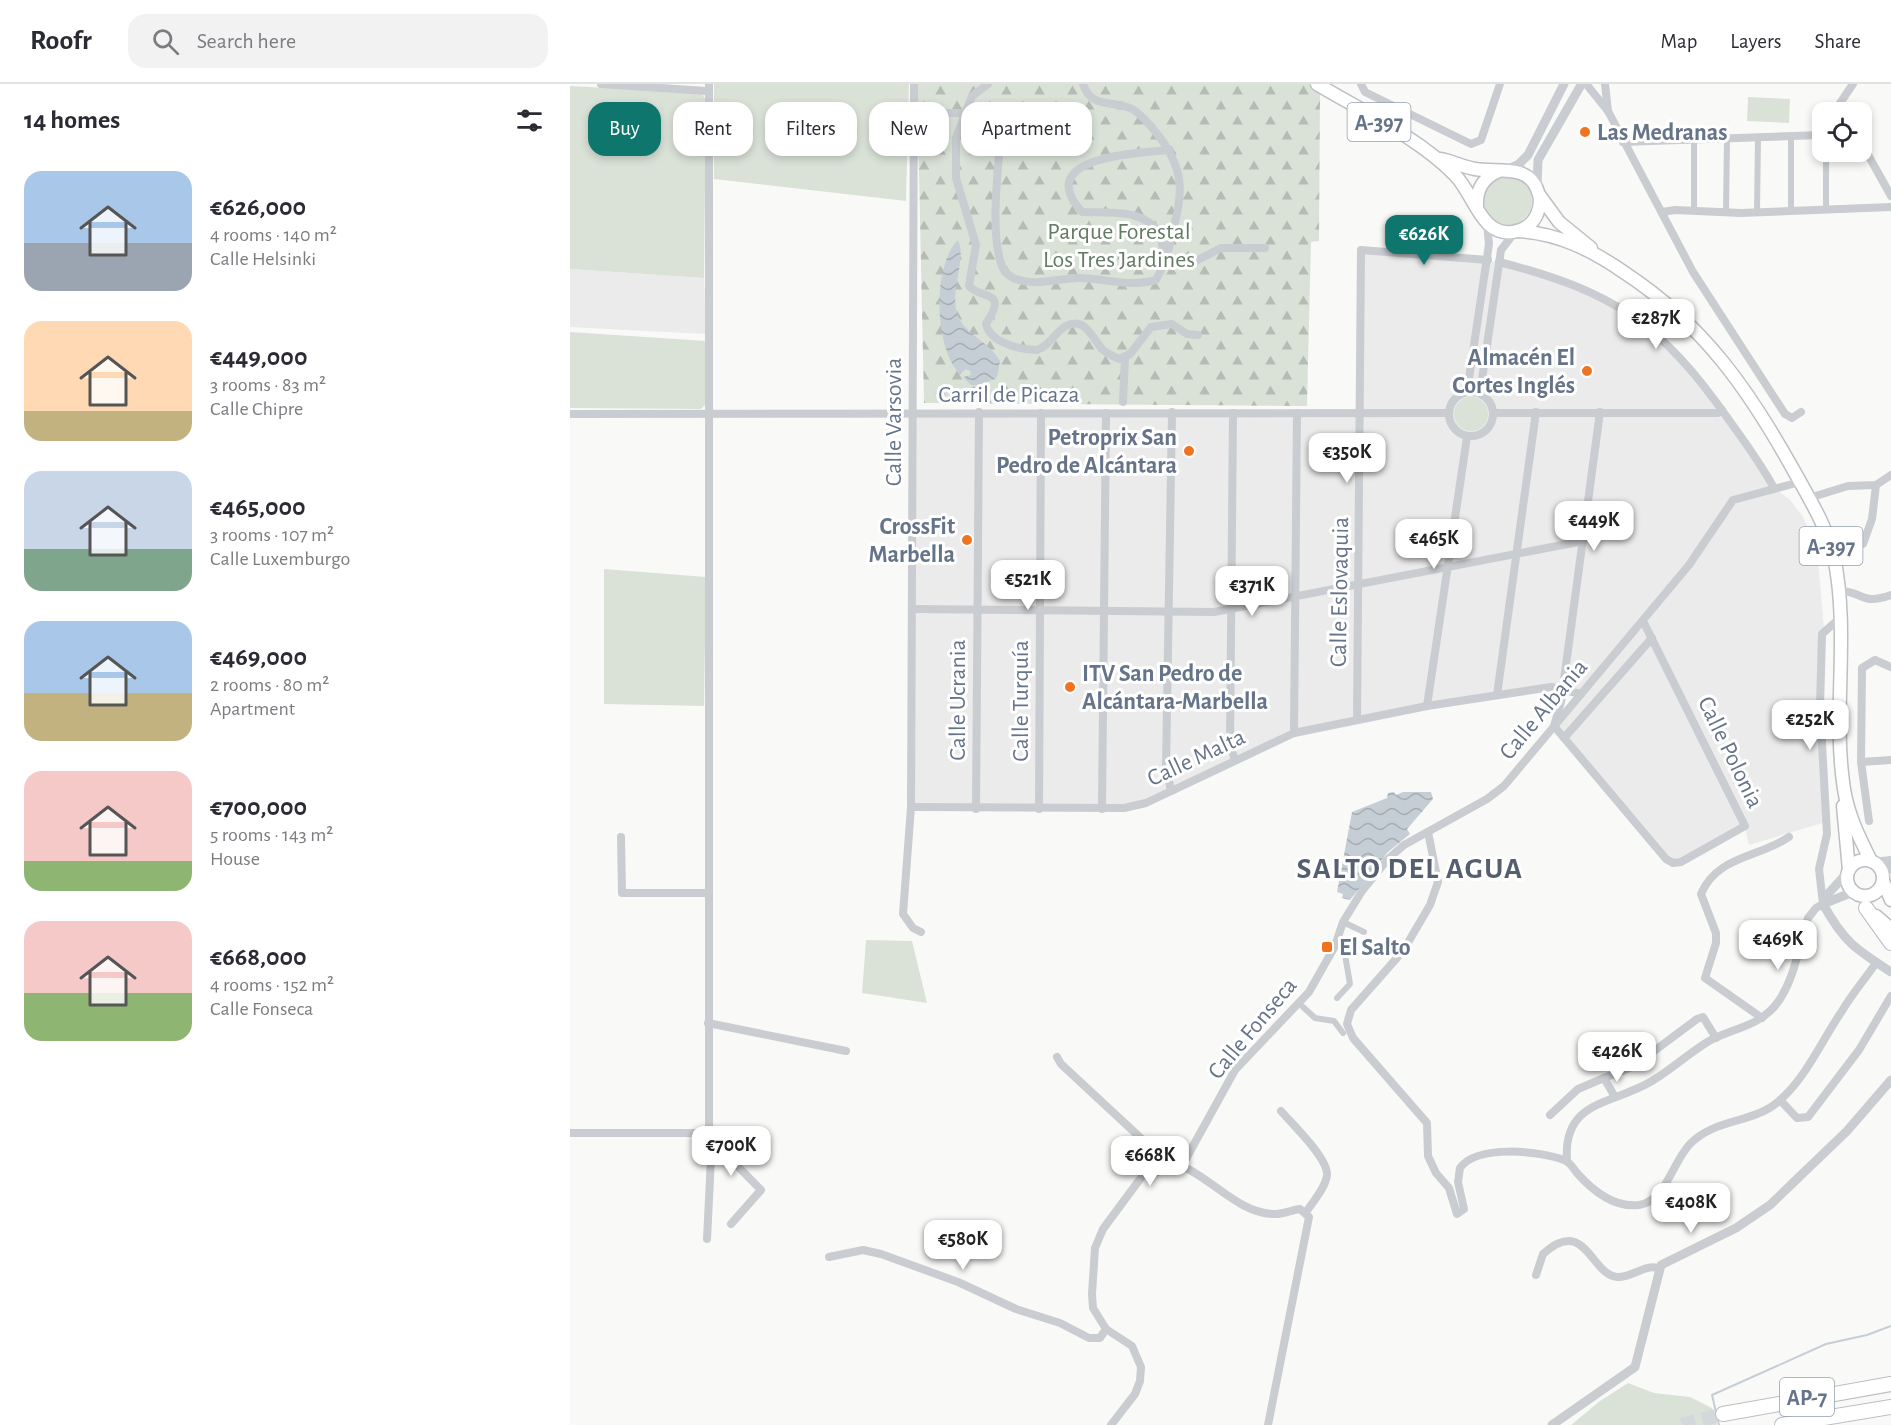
<!DOCTYPE html>
<html lang="en">
<head>
<meta charset="utf-8">
<style>
  :root { --surface:#fff; --page:#f2f2f3; --text:#2b2b33; --muted:#7c7c81; --line:#e1e1e2; --accent:#0f766e }
  body { margin:0; font-family:"Alegreya Sans",sans-serif; background:var(--page); color:var(--text); height:100vh; display:flex; flex-direction:column; font-size:22px; white-space:nowrap }
  * { box-sizing:border-box; margin:0 }
  p { font-size:20px; color:var(--muted) }
  .icon { flex:none; width:33px; height:33px; fill:none; stroke:currentColor; stroke-width:2; stroke-linecap:round; stroke-linejoin:round }
  .map { position:relative; flex:1; overflow:hidden }
  .panel { display:flex; flex-direction:column; background:var(--surface); width:570px }
  .panel>* { flex:none }
  .guide { position:absolute; left:18px; top:18px; width:570px; height:54px; display:flex; gap:12px }
  .controls { position:absolute; left:1242px; top:18px; display:grid; gap:12px }
  .controls a { display:grid; place-items:center; width:60px; height:60px; border-radius:12px; background:var(--surface); box-shadow:0 3px 9px #0003; font-size:30px }
  .price { position:absolute; translate:-50% -51px; padding:0 14px; border-radius:12px; background:#fff; color:#222; font-size:20px; line-height:39px; filter:drop-shadow(0 2px 3px #0008) }
  .price::after { content:''; position:absolute; left:50%; top:36px; width:18px; height:14px; margin-left:-9px; background:inherit; clip-path:polygon(0 0,100% 0,50% 100%) }
  .price.on { background:var(--accent); color:#fff }
  ul { padding:0; list-style:none }
  li { display:flex; align-items:center; gap:18px; height:150px; padding:0 24px }
  li span { display:grid; place-items:center; flex:none; width:168px; height:120px; border-radius:18px; color:#555 }
  li>.icon { margin-inline-start:auto }
  span .icon { width:72px; height:72px; fill:#fffc; stroke-width:1 }
  li b { font-size:26px }
  h2 { display:flex; justify-content:space-between; align-items:center; height:72px; padding:0 24px; font-size:26px }
  .chip { padding:0 21px; border-radius:18px; background:var(--surface); box-shadow:0 3px 9px #0003; font-size:21px; line-height:54px }
  .chip.on { background:var(--accent); color:#fff }
  header { display:flex; align-items:center; gap:36px; box-sizing:border-box; height:84px; padding:0 30px; background:var(--surface); border-bottom:2px solid var(--line) }
  header strong { font-size:28px }
  nav { display:flex; gap:33px; margin-inline-start:auto; font-size:21px }
  .search { width:420px; height:54px; background:var(--page); display:flex; align-items:center; gap:15px; box-sizing:border-box; padding:0 21px; border-radius:18px; color:var(--muted); font-size:22px }
  main { display:flex; flex:1; min-height:0 }
  .map>svg:first-child { display:block }
  .built { fill:#eaebea }
  .green { fill:#dae2d8 }
  .forest { fill:url(#forest-firs) }
  .water { fill:url(#water-waves) }
  .lines { fill:none; stroke-linecap:round; stroke-linejoin:round }
  .stream { stroke:#c6ced5; stroke-width:2 }
  .motorway-tunnel { stroke:#d4d8dc; stroke-width:14; stroke-dasharray:14 7; stroke-linecap:butt }
  .primary-casing { stroke:#bcbfc4; stroke-width:15 }
  .motorway-casing { stroke:#bbbec2; stroke-width:16 }
  .pedestrian { stroke:#c9ccd0; stroke-width:6 }
  .minor { stroke:#c9ccd0; stroke-width:8 }
  .tertiary { stroke:#c9ccd0; stroke-width:9 }
  .primary { stroke:#fff; stroke-width:12 }
  .motorway { stroke:#fff; stroke-width:14 }
  .poi-dot { fill:#f07320; stroke:#fff; stroke-width:2 }
  .labels { text-anchor:middle; stroke-width:6; stroke-linejoin:round; paint-order:stroke }
  .shield { fill:#fff; stroke:#949ead; stroke-width:1.5 }
  .shield-label { font-size:22px; font-weight:bold; fill:#66748a }
  .poi-label { font-size:24px; font-weight:bold; fill:#66748a; stroke:#fff; text-anchor:start }
  .park-label { font-size:24px; fill:#637b62; stroke:#fff }
  .street-label { font-size:24px; fill:#66748a; stroke:#fff }
  .district-label { font-size:30px; font-weight:bold; letter-spacing:1.5px; fill:#555f6f; stroke:#fff }
</style>
</head>
<body>
<header>
<strong>Roofr</strong>
<div class="search"><svg class="icon" aria-label="search" viewBox="0 0 24 24"><circle cx="10" cy="10" r="6"/><path d="M15 15l6 6"/></svg>Search here</div>
<nav><a>Map</a><a>Layers</a><a>Share</a></nav>
</header>
<main>
<section class="panel">
<h2>14 homes<svg class="icon" aria-label="filters" viewBox="0 0 24 24"><path d="M4 7h16M4 17h16"/><circle cx="9" cy="7" r="2"/><circle cx="15" cy="17" r="2"/></svg></h2>
<ul>
<li><span style="background:linear-gradient(#a9c7e8 60%,#9aa5b1 0)"><svg class="icon" aria-label="home" viewBox="0 0 24 24"><path d="M3 11l9-7 9 7M6 9v11h12V9"/></svg></span><div><b>€626,000</b><p>4 rooms · 140 m²</p><p>Calle Helsinki</p></div></li>
<li><span style="background:linear-gradient(#ffd9b3 75%,#c2b280 0)"><svg class="icon" aria-label="home" viewBox="0 0 24 24"><path d="M3 11l9-7 9 7M6 9v11h12V9"/></svg></span><div><b>€449,000</b><p>3 rooms · 83 m²</p><p>Calle Chipre</p></div></li>
<li><span style="background:linear-gradient(#c9d6e8 65%,#7fa58c 0)"><svg class="icon" aria-label="home" viewBox="0 0 24 24"><path d="M3 11l9-7 9 7M6 9v11h12V9"/></svg></span><div><b>€465,000</b><p>3 rooms · 107 m²</p><p>Calle Luxemburgo</p></div></li>
<li><span style="background:linear-gradient(#a9c7e8 60%,#c2b280 0)"><svg class="icon" aria-label="home" viewBox="0 0 24 24"><path d="M3 11l9-7 9 7M6 9v11h12V9"/></svg></span><div><b>€469,000</b><p>2 rooms · 80 m²</p><p>Apartment</p></div></li>
<li><span style="background:linear-gradient(#f6c9c9 75%,#8fb573 0)"><svg class="icon" aria-label="home" viewBox="0 0 24 24"><path d="M3 11l9-7 9 7M6 9v11h12V9"/></svg></span><div><b>€700,000</b><p>5 rooms · 143 m²</p><p>House</p></div></li>
<li><span style="background:linear-gradient(#f6c9c9 60%,#8fb573 0)"><svg class="icon" aria-label="home" viewBox="0 0 24 24"><path d="M3 11l9-7 9 7M6 9v11h12V9"/></svg></span><div><b>€668,000</b><p>4 rooms · 152 m²</p><p>Calle Fonseca</p></div></li>
</ul>
</section>
<div class="map">
<svg width="1321" height="1341" viewBox="0 0 1321 1341">
  <defs>
    <pattern id="forest-firs" width="22" height="20" patternUnits="userSpaceOnUse" patternTransform="scale(1.5)"><rect width="22" height="20" fill="#dae2d8"/><path d="M5 1l3.5 6h-7zM16 11l3.5 6h-7z" fill="#b5bcb5"/></pattern>
    <pattern id="water-waves" width="16" height="10" patternUnits="userSpaceOnUse" patternTransform="scale(1.5)"><rect width="16" height="10" fill="#c6ced5"/><path d="M0 5q4-4 8 0t8 0" fill="none" stroke="#a5acb3"/></pattern>
  </defs>
  <rect width="100%" height="100%" fill="#f9faf7"/>
  <g class="built">
    <polygon points="791,166 929,178 1028,210 1114,276 1204,404 1219,415 1232,431 1247,464 1254,545 1252,550 1256,738 1179,761 1175,743 1111,778 1096,775 984,642 1010,611 981,603 724,649 601,707 554,724 341,723 343,329 790,328"/>
    <polygon points="0,185 134,194 136,250 0,243"/>
  </g>
  <g class="green">
    <polygon points="144,0 339,0 336,117 144,95"/>
    <polygon points="0,2 132,9 136,16 134,194 0,185"/>
    <polygon points="1178,13 1220,15 1219,39 1177,37"/>
    <circle cx="938" cy="117" r="24"/>
    <polygon points="0,248 136,257 135,321 131,325 0,324"/>
    <circle cx="901" cy="330" r="17"/>
    <polygon points="34,485 136,493 134,622 34,620"/>
    <polygon points="296,856 342,857 357,919 292,909"/>
    <polygon points="1058,1299 1084,1309 1120,1313 1142,1324 1147,1341 1001,1341 1030,1317"/>
  </g>
  <polygon class="forest" points="347,0 738,0 750,8 749,157 741,158 737,322 354,319"/>
  <g class="water">
    <path d="M 388,156 C 397,174 380,206 387,229 C 394,251 419,257 430,277 L 427,293 L 410,302 L 401,301 L 393,293 L 401,291 L 400,287 L 396,285 L 390,290 C 364,264 362,182 388,156 Z"/>
    <polygon points="824,708 826,711 833,708 861,708 863,715 837,745 840,750 818,768 780,816 772,814 773,810 767,808 782,728 817,714 818,709"/>
  </g>
  <g class="lines">
    <polyline class="stream" points="1149,1341 1142,1311 1256,1260 1297,1251 1321,1242"/>
    <polyline class="motorway-tunnel" points="1112,1341 1153,1330"/>
    <g class="primary-casing">
      <g id="primary">
        <path d="M 747,0 C 792,27 849,54 885,91 C 904,110 911,152 942,148 C 953,147 963,140 967,130 C 970,123 971,115 968,108 C 959,79 928,89 905,85 C 893,83 882,77 870,75"/>
        <polyline points="970,112 989,138 1021,164"/>
        <path d="M 907,122 C 906,105 914,93 929,87"/>
        <path d="M 947,147 C 988,149 1022,166 1055,189 C 1134,241 1179,306 1224,387 C 1239,414 1257,443 1264,473 C 1280,550 1262,629 1274,705 C 1278,731 1289,753 1301,777"/>
        <polyline points="1273,722 1279,786"/>
        <circle cx="1295" cy="794" r="18"/>
        <polyline points="1313,797 1321,816"/>
        <polyline points="1306,832 1321,845"/>
      </g>
    </g>
    <g class="motorway-casing">
      <g id="motorway">
        <polyline points="1296,824 1321,859"/>
        <polyline points="1153,1330 1321,1300"/>
        <polyline points="1212,1341 1321,1323"/>
      </g>
    </g>
    <g class="pedestrian">
      <polyline points="1221,52 1221,127"/>
      <polyline points="1256,125 1256,68"/>
      <polyline points="1124,127 1124,55"/>
      <polyline points="1156,128 1157,54"/>
      <polyline points="1187,128 1188,53"/>
      <polyline points="773,838 794,848"/>
      <polyline points="767,914 780,900 773,859 767,854"/>
      <polyline points="733,923 745,934 764,937 773,949"/>
    </g>
    <g class="minor">
      <polyline points="31,0 137,7"/>
      <polyline points="344,0 341,723 333,830 343,844 351,848"/>
      <path d="M 418,0 L 402,12 L 386,54 L 386,94 L 406,161 L 399,202 C 411,216 439,205 416,240 C 420,259 451,266 467,266 C 480,262 485,248 496,242 C 515,232 523,255 532,265 C 537,270 543,272 549,275 L 560,270 L 581,243 L 602,240 L 617,250 L 628,251"/>
      <path d="M 513,0 C 521,25 542,16 562,25 C 571,30 581,42 588,51 C 624,97 607,124 596,176 L 620,180 L 651,164 L 695,164"/>
      <polyline points="791,0 795,8 901,60 911,56 930,0"/>
      <polyline points="1035,0 1038,27"/>
      <polyline points="1017,1 1038,27 1123,188 1215,330 1222,334 1231,328"/>
      <polyline points="1264,28 1283,0"/>
      <path d="M 344,29 L 395,29 L 426,36 L 431,44 C 429,82 419,148 432,182 C 434,189 443,195 449,196 C 468,202 490,194 509,194 C 536,194 559,204 586,196 L 596,176 C 593,167 592,155 588,148 C 573,124 535,129 512,128 C 461,72 570,69 600,66"/>
      <polyline points="1053,58 1252,51"/>
      <polyline points="1292,60 1321,112"/>
      <polyline points="1092,128 1105,126 1171,129 1321,123"/>
      <path d="M 929,178 C 1043,207 1091,239 1159,336 C 1175,358 1191,380 1204,404"/>
      <circle cx="901" cy="330" r="22"/>
      <polyline points="897,308 919,160 917,140"/>
      <polyline points="910,309 931,166 945,148"/>
      <polyline points="553,318 555,273"/>
      <polyline points="1030,328 991,618 984,642 1096,775 1103,779 1111,778 1175,742 1073,537"/>
      <polyline points="663,329 660,661 665,676"/>
      <polyline points="924,329 1148,329 1152,326"/>
      <polyline points="0,330 878,329"/>
      <polyline points="1239,414 1278,402 1306,401 1321,391"/>
      <polyline points="1293,460 1302,435 1306,401"/>
      <path d="M 1269,507 C 1294,507 1290,522 1321,511"/>
      <polyline points="343,525 644,528 1013,457"/>
      <polyline points="927,611 966,328"/>
      <polyline points="857,622 897,353"/>
      <polyline points="787,635 791,166 918,176"/>
      <polyline points="724,649 727,329"/>
      <polyline points="994,654 1082,554"/>
      <polyline points="1291,678 1321,676"/>
      <polyline points="601,707 596,683 602,328"/>
      <polyline points="341,723 554,724 576,719 724,649 857,622 981,603 1011,610"/>
      <polyline points="406,725 409,328"/>
      <polyline points="469,725 471,329"/>
      <polyline points="532,725 536,329"/>
      <polyline points="1299,737 1291,678 1292,584 1305,576 1321,583"/>
      <path d="M 858,748 L 868,798 L 860,821 L 833,867 L 781,926 L 777,940 L 783,954 L 857,1039 L 858,1072 L 866,1089 L 879,1104 L 887,1130 L 894,1125 L 888,1098 L 890,1084 C 907,1060 970,1067 994,1076 C 1000,1078 1003,1084 1007,1089 C 1022,1106 1044,1124 1069,1121 C 1096,1117 1103,1077 1120,1060 C 1145,1034 1183,1040 1209,1017 C 1236,994 1252,956 1272,927 C 1282,910 1295,895 1306,879"/>
      <polyline points="51,753 52,809 138,809"/>
      <polyline points="1303,778 1321,776"/>
      <polyline points="1313,795 1321,781"/>
      <path d="M 1192,934 L 1135,894 L 1146,859 L 1146,849 L 1131,810 C 1147,772 1188,774 1219,753"/>
      <polyline points="138,939 276,967"/>
      <polyline points="487,973 491,980 603,1084"/>
      <polyline points="1045,1013 1034,994 1064,982 1127,935 1133,933 1146,954"/>
      <polyline points="1210,1016 1227,1034 1238,1033 1289,966 1321,912"/>
      <path d="M 711,1027 C 722,1040 758,1074 757,1091 C 756,1103 743,1118 736,1128"/>
      <polyline points="980,1031 1008,1005 1034,994"/>
      <polyline points="138,1047 146,1060 191,1106 161,1140"/>
      <polyline points="0,1049 134,1049 139,1045 139,0"/>
      <path d="M 997,1076 C 993,1016 1042,1021 1082,997 C 1102,985 1119,969 1139,957 C 1161,945 1186,943 1204,923 C 1224,900 1229,862 1238,834 L 1246,824 L 1253,820 L 1249,785 L 1257,750 L 1250,623 L 1252,550 L 1271,533"/>
      <path d="M 612,1082 C 642,1095 669,1129 703,1130 C 713,1131 721,1126 730,1125 L 739,1133 L 698,1341"/>
      <polyline points="137,1155 142,1054"/>
      <polyline points="259,1173 293,1166 311,1170 388,1198 446,1225 490,1239 519,1254 530,1254 536,1245"/>
      <path d="M 966,1191 L 973,1170 C 1015,1131 1021,1191 1047,1193 C 1062,1194 1074,1180 1088,1184"/>
      <polyline points="541,1341 565,1310 570,1297 571,1283 562,1262 536,1245 523,1224 522,1210 525,1164 533,1145 573,1091 612,1082 665,986 739,908 765,862 773,838 792,807 818,775 834,761 917,715 934,702 1119,481 1163,416 1230,398"/>
    </g>
    <g class="tertiary">
      <polyline points="936,86 949,80 958,71 994,0"/>
      <polyline points="967,103 968,76 1011,1"/>
      <path d="M 1253,820 C 1274,858 1285,865 1321,888"/>
      <polyline points="1253,820 1257,811 1278,788"/>
      <polyline points="1253,820 1283,808"/>
      <polyline points="982,1341 1065,1283 1091,1181 1166,1144 1200,1121 1277,1047 1321,996"/>
    </g>
    <use href="#primary" class="primary"/>
    <use href="#motorway" class="motorway"/>
  </g>
  <g class="poi-dot">
    <circle cx="1015" cy="48" r="6"/>
    <circle cx="1017" cy="287" r="6"/>
    <circle cx="619" cy="367" r="6"/>
    <circle cx="397" cy="456" r="6"/>
    <circle cx="500" cy="603" r="6"/>
    <rect x="751" y="857" width="12" height="12" rx="3"/>
  </g>
  <g class="labels">
    <g class="shield">
      <rect x="777.5" y="19" width="63" height="38" rx="4.5"/>
      <rect x="1229.5" y="443" width="63" height="38" rx="4.5"/>
      <rect x="1210" y="1294" width="54" height="38" rx="4.5"/>
    </g>
    <g class="shield-label">
      <text x="809" y="46">A-397</text>
      <text x="1261" y="470">A-397</text>
      <text x="1237" y="1321">AP-7</text>
    </g>
    <g class="poi-label">
      <text x="1027" y="56">Las Medranas</text>
      <text x="1005" y="281" text-anchor="end">Almacén El<tspan x="1005" dy="28">Cortes Inglés</tspan></text>
      <text x="607" y="361" text-anchor="end">Petroprix San<tspan x="607" dy="28">Pedro de Alcántara</tspan></text>
      <text x="385" y="450" text-anchor="end">CrossFit<tspan x="385" dy="28">Marbella</tspan></text>
      <text x="512" y="597">ITV San Pedro de<tspan x="512" dy="28">Alcántara-Marbella</tspan></text>
      <text x="769" y="871">El Salto</text>
    </g>
    <g class="park-label">
      <text x="549" y="155">Parque Forestal<tspan x="549" dy="28">Los Tres Jardines</tspan></text>
    </g>
    <g class="street-label">
      <text x="439" y="318">Carril de Picaza</text>
      <text transform="translate(323 338) rotate(-90)" y="8">Calle Varsovia</text>
      <text transform="translate(769 508) rotate(-89)" y="8">Calle Eslovaquia</text>
      <text transform="translate(387 616) rotate(-90)" y="8">Calle Ucrania</text>
      <text transform="translate(450 617) rotate(-90)" y="8">Calle Turquía</text>
      <text transform="translate(973 625) rotate(-50)" y="8">Calle Albania</text>
      <text transform="translate(1161 668) rotate(64)" y="8">Calle Polonia</text>
      <text transform="translate(626 673) rotate(-25)" y="8">Calle Malta</text>
      <text transform="translate(682 944) rotate(-50)" y="8">Calle Fonseca</text>
    </g>
    <g class="district-label">
      <text x="840" y="794">SALTO DEL AGUA</text>
    </g>
  </g>
</svg>
<div class="controls">
<a><svg class="icon" aria-label="locate" viewBox="0 0 24 24"><circle cx="12" cy="12" r="6"/><path d="M12 2v4M12 18v4M2 12h4M18 12h4"/></svg></a>
</div>
<b class="price on" style="left:854px;top:182px">€626K</b>
<b class="price" style="left:1086px;top:266px">€287K</b>
<b class="price" style="left:777px;top:400px">€350K</b>
<b class="price" style="left:1024px;top:468px">€449K</b>
<b class="price" style="left:864px;top:486px">€465K</b>
<b class="price" style="left:458px;top:527px">€521K</b>
<b class="price" style="left:682px;top:533px">€371K</b>
<b class="price" style="left:1240px;top:667px">€252K</b>
<b class="price" style="left:1208px;top:887px">€469K</b>
<b class="price" style="left:1047px;top:999px">€426K</b>
<b class="price" style="left:161px;top:1093px">€700K</b>
<b class="price" style="left:580px;top:1103px">€668K</b>
<b class="price" style="left:1121px;top:1150px">€408K</b>
<b class="price" style="left:393px;top:1187px">€580K</b>
<div class="guide">
<a class="chip on">Buy</a>
<a class="chip">Rent</a>
<a class="chip">Filters</a>
<a class="chip">New</a>
<a class="chip">Apartment</a>
</div>
</div>
</main>
</body>
</html>
